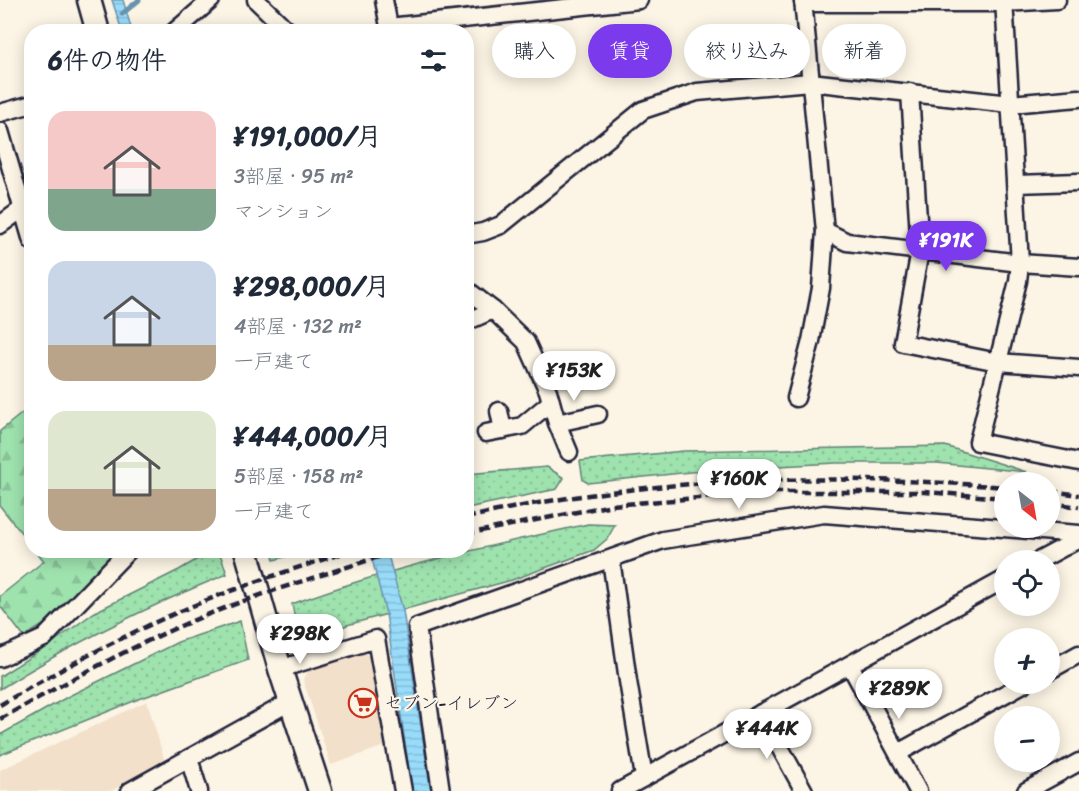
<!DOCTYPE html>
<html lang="ja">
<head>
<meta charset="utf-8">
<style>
  :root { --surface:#fff; --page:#f6f6f7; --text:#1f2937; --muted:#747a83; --accent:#7c3aed }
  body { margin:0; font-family:Sriracha,"Klee One",sans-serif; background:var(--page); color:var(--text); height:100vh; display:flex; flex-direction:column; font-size:22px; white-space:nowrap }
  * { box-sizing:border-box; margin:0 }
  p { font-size:20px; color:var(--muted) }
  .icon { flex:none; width:33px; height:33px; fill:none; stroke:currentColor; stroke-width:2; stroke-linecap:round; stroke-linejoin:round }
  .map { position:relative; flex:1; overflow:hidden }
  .panel { position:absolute; left:24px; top:24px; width:450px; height:534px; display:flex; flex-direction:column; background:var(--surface); border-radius:24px; box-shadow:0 3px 15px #0003 }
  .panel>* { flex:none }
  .top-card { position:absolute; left:492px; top:24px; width:496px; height:54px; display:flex; gap:12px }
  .needle { width:39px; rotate:149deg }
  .controls { position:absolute; left:994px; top:472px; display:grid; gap:12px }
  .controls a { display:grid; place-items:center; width:66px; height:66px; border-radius:50%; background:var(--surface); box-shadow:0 3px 15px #0003; font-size:30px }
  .price { position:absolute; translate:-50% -51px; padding:0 14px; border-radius:21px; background:#fff; color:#222; font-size:20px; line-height:39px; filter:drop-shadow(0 2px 3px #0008) }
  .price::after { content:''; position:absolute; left:50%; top:36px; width:18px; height:14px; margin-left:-9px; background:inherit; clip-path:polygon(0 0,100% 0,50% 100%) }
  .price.on { background:var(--accent); color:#fff }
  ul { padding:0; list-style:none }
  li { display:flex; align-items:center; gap:18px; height:150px; padding:0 24px }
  li span { display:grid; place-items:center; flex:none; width:168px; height:120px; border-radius:18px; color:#555 }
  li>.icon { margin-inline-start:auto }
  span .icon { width:72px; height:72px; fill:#fffc; stroke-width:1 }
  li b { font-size:26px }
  h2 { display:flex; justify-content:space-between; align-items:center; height:72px; padding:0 24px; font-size:26px }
  .pill { padding:0 21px; border-radius:27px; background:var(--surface); box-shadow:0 3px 15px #0003; font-size:21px; line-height:54px }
  .pill.on { background:var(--accent); color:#fff }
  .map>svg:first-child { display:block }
  .built { fill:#f2e0ca }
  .grass { fill:url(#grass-dots); stroke:#608274; stroke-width:1.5 }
  .forest { fill:url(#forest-firs); stroke:#608274; stroke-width:1.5 }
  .water { fill:url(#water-rules); stroke:#6992ae; stroke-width:1.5 }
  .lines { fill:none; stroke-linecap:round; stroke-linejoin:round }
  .stream { stroke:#6992ae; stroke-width:5 }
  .street-casing { stroke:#22223b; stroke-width:21 }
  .secondary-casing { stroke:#22223b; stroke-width:27 }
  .street { stroke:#fcf5e5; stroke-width:16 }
  .secondary { stroke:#fcf5e5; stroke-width:22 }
  .rail { stroke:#22223b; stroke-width:4.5; stroke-dasharray:9 4.5; stroke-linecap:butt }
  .labels { text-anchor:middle; stroke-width:4.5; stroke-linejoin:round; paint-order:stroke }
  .poi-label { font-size:18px; fill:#22223b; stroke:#fcf5e5; text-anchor:start }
</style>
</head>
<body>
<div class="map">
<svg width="1079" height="791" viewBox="0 0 1079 791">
  <defs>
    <pattern id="grass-dots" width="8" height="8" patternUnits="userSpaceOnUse" patternTransform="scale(1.5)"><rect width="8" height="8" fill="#9ee2ae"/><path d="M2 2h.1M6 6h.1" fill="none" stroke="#88c297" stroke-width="1.8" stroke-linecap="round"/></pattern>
    <pattern id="forest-firs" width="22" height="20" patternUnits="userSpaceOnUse" patternTransform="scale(1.5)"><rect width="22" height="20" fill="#9ee2ae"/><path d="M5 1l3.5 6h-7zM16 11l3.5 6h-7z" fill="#88c297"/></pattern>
    <pattern id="water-rules" width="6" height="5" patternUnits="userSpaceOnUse" patternTransform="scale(1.5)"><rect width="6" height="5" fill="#98dcfa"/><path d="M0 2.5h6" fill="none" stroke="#83bcd7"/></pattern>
  </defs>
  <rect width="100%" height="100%" fill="#fcf5e5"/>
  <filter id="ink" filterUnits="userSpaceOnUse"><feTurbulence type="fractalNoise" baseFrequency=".0167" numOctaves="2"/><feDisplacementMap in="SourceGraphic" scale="12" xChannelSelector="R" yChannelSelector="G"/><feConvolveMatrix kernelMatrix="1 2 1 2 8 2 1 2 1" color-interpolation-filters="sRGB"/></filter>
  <g filter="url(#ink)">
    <g class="built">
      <polygon points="362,651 371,657 385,746 331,765 303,680 310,668"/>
      <polygon points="147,701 165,762 111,791 0,791 0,770"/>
    </g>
    <g class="grass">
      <polygon points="945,446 1027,472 937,463 836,463 719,469 588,483 583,480 580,461 684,451"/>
      <polygon points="547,467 564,478 557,489 467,508 467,474"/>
      <path d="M 588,524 L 615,525 L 607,539 L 594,550 L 512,580 L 347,625 L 300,645 L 292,604 C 388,568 488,546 588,524 Z"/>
      <path d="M 213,550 L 219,551 L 227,574 C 149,606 71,644 0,689 L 0,676 L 48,646 L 95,612 L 179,570 Z"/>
      <polygon points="272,550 305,550 305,551 274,560"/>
      <polygon points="240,621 248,660 139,699 0,755 0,735 69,696 178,642"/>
    </g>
    <g class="forest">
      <polygon points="31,406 31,545 0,506 0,431"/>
      <polygon points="36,551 118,551 43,625 24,637 0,606 0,596 44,561"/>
    </g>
    <g class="water">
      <polygon points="112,0 123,0 132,31 122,31"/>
      <polygon points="370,551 387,551 403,611 431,791 412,791 386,614"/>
    </g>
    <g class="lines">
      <polyline class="stream" points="122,14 139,0"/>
      <g class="street-casing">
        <g id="street">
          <polyline points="256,0 289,32"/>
          <polyline points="384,0 389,27 639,0"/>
          <polyline points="1004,0 1020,263 1018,281 978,442 1079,462"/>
          <polyline points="803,3 1004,3 1057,0"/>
          <polyline points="174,32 211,0"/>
          <polyline points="910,92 920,251 903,343 998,362 1079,368"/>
          <polyline points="0,113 32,104"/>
          <polyline points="0,131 32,241"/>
          <polyline points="1016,184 1079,182"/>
          <polyline points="0,225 22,209"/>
          <polyline points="825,231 847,242 1020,263 1079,267"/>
          <polyline points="466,235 483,232 501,225 643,110 697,92 810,82 1010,104 1079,98"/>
          <polyline points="466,289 493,310 526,342 548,391 557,423 569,452"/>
          <polyline points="466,322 493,310"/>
          <polyline points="796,398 811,341 821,288 825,231 803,0"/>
          <polyline points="499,411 503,430"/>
          <polyline points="557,423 598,414"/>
          <polyline points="486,433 522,426 551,402"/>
          <polyline points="611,559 628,681 644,777"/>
          <polyline points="1038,561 1079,539"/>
          <polyline points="0,658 44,638 129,550"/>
          <polyline points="850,665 918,791"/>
          <polyline points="280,669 376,639 403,791"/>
          <polyline points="1050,670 1079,654"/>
          <polyline points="761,713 804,791"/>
          <polyline points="898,753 1023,684"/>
          <polyline points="189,758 199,791"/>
          <polyline points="130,791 290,702"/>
          <polyline points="441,791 417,627 663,540 824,514 1079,534"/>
          <polyline points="620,791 1005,579"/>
          <polyline points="1026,791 1079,762"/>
        </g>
      </g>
      <g class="secondary-casing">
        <g id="secondary">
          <polyline points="89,0 98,32"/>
          <polyline points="246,550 280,669 320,791"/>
        </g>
      </g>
      <use href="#street" class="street"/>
      <use href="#secondary" class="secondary"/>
      <g class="rail">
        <polyline points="1050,491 1079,495"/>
        <polyline points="1050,503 1079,507"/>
        <path d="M 466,518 C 642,476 826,473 1005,487"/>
        <polyline points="466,534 612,505 771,492 924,492 1005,498"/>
        <path d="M 0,705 C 76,660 155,618 239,588 C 276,574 314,563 352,550"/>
        <path d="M 0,719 C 63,684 126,649 192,621 C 259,593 330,573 400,550"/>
      </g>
    </g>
  </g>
  <defs>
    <g id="supermarket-ring" transform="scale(1.5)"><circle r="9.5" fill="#fcf5e5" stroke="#c8321e" stroke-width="1.5"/><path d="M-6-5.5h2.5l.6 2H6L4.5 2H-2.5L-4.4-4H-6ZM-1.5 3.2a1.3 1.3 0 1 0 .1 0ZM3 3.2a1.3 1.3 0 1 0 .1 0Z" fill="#c8321e"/></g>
  </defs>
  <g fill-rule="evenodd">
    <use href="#supermarket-ring" x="363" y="703"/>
  </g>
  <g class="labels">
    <g class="poi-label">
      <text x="384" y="709">セブン-イレブン</text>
    </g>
  </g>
</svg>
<div class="controls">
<a><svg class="needle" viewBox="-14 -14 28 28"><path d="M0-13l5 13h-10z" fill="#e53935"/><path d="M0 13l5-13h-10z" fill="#747a83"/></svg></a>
<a><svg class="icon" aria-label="locate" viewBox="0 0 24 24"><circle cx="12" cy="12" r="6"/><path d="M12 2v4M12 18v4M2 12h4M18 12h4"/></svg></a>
<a>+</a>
<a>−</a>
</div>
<b class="price on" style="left:946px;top:272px">¥191K</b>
<b class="price" style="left:574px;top:402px">¥153K</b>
<b class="price" style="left:739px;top:510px">¥160K</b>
<b class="price" style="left:300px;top:665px">¥298K</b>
<b class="price" style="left:899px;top:720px">¥289K</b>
<b class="price" style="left:767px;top:760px">¥444K</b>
<div class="top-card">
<a class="pill">購入</a>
<a class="pill on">賃貸</a>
<a class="pill">絞り込み</a>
<a class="pill">新着</a>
</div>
<section class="panel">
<h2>6件の物件<svg class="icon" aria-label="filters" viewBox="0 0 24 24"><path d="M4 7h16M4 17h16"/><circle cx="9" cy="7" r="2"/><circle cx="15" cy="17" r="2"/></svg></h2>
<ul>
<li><span style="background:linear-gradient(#f6c9c9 65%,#7fa58c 0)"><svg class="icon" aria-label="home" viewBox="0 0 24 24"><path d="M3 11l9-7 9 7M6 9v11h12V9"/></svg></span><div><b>¥191,000/月</b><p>3部屋 · 95 m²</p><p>マンション</p></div></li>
<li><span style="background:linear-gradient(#c9d6e8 70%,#b9a48a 0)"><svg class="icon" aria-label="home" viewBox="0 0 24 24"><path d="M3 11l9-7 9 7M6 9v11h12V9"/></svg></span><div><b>¥298,000/月</b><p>4部屋 · 132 m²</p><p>一戸建て</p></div></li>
<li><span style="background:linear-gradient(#dfe7d0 65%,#b9a48a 0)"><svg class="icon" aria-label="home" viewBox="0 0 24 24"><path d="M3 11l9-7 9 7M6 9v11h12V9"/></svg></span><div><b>¥444,000/月</b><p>5部屋 · 158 m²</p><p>一戸建て</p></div></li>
</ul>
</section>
</div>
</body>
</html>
